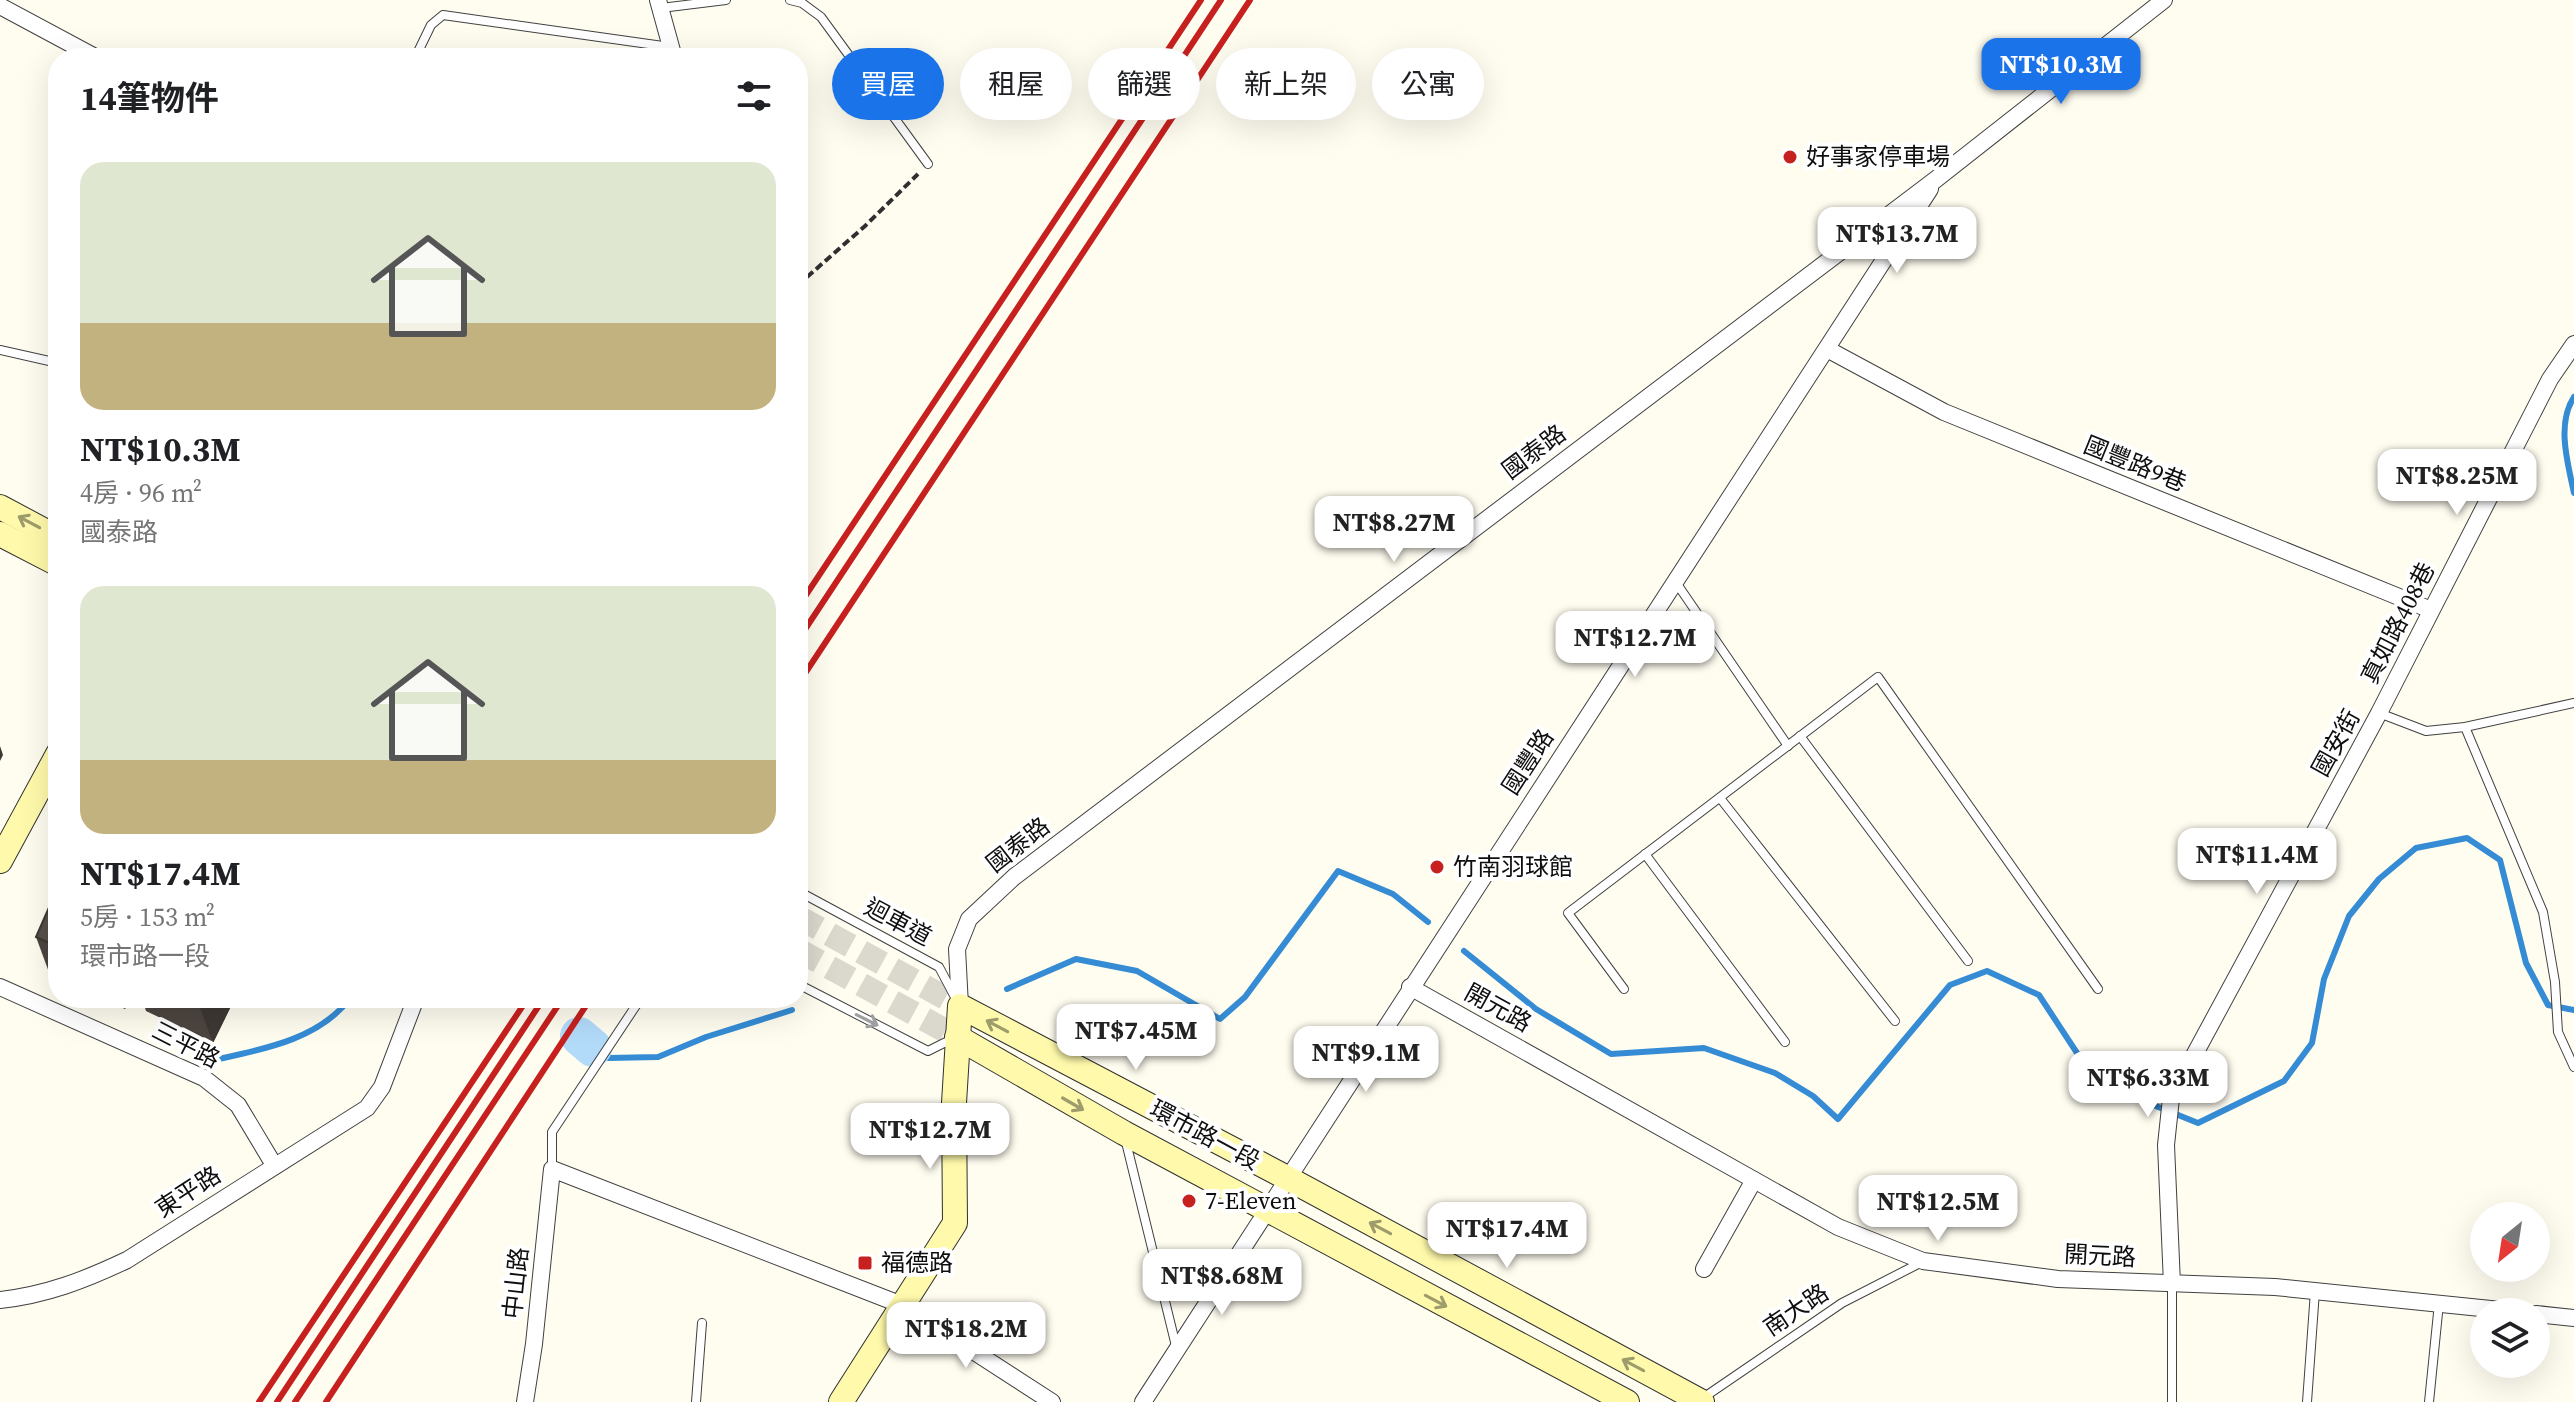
<!DOCTYPE html>
<html lang="zh-TW">
<head>
<meta charset="utf-8">
<style>
  :root { --surface:#fff; --page:#f6f6f6; --text:#202124; --muted:#757577; --accent:#1a73e8 }
  body { margin:0; font-family:"Source Serif 4","Noto Sans TC",serif; background:var(--page); color:var(--text); height:100vh; display:flex; flex-direction:column; font-size:30px; white-space:nowrap }
  * { box-sizing:border-box; margin:0 }
  p { font-size:26px; color:var(--muted) }
  .icon { flex:none; width:44px; height:44px; fill:none; stroke:currentColor; stroke-width:2; stroke-linecap:round; stroke-linejoin:round }
  .map { position:relative; flex:1; overflow:hidden }
  .side { position:absolute; left:48px; top:48px; width:760px; height:960px; display:flex; flex-direction:column; background:var(--surface); border-radius:32px; box-shadow:0 8px 32px #0002 }
  .side>* { flex:none }
  .hud { position:absolute; left:832px; top:48px; width:760px; height:72px; display:flex; gap:16px }
  .needle { width:52px; rotate:210deg }
  .buttons { position:absolute; left:2470px; top:1202px; display:grid; gap:16px }
  .buttons a { display:grid; place-items:center; width:80px; height:80px; border-radius:50%; background:var(--surface); box-shadow:0 8px 32px #0002; font-size:40px }
  .price { position:absolute; translate:-50% -68px; padding:0 18px; border-radius:16px; background:#fff; color:#222; font-size:26px; line-height:52px; filter:drop-shadow(0 2px 4px #0008) }
  .price::after { content:''; position:absolute; left:50%; top:48px; width:24px; height:18px; margin-left:-12px; background:inherit; clip-path:polygon(0 0,100% 0,50% 100%) }
  .price.current { background:var(--accent); color:#fff }
  ul { padding:0; list-style:none }
  li { display:grid; align-content:center; gap:16px; height:424px; padding:0 32px }
  li span { display:grid; place-items:center; height:248px; border-radius:24px; color:#555 }
  li>.icon { margin-inline-start:auto }
  span .icon { width:144px; height:144px; fill:#fffc; stroke-width:1 }
  li b { font-size:34px }
  h2 { display:flex; justify-content:space-between; align-items:center; height:96px; padding:0 32px; font-size:34px }
  .chip { padding:0 28px; border-radius:36px; background:var(--surface); box-shadow:0 8px 32px #0002; font-size:28px; line-height:72px }
  .chip.current { background:var(--accent); color:#fff }
  .map>svg:first-child { display:block }
  .lines { fill:none; stroke-linecap:round; stroke-linejoin:round }
  .stream { stroke:#358cd4; stroke-width:6 }
  .river { stroke:#b2daf9; stroke-width:38 }
  .secondary-tunnel { stroke:#dbd9ce; stroke-width:24; stroke-dasharray:24 12; stroke-linecap:butt }
  .lane-casing { stroke:#414141; stroke-width:10 }
  .street-casing { stroke:#414141; stroke-width:18 }
  .secondary-casing { stroke:#303030; stroke-width:26 }
  .path { stroke:#303030; stroke-width:4; stroke-dasharray:8 4; stroke-linecap:butt }
  .lane { stroke:#fff; stroke-width:8 }
  .street { stroke:#fff; stroke-width:16 }
  .secondary { stroke:#fffaab; stroke-width:24 }
  .rail { stroke:#c6201f; stroke-width:6 }
  .wall { fill:#4c4540 }
  .shaded-wall { fill:#3e3834 }
  .building { fill:#58504a; stroke:#3e3834; stroke-width:2 }
  .oneway { stroke:#9f9c6c }
  .oneway2 { stroke:#9f9f9f }
  .poi-dot { fill:#c6201f; stroke:#fff; stroke-width:3 }
  .labels { text-anchor:middle; stroke-width:8; stroke-linejoin:round; paint-order:stroke }
  .poi-label { font-size:24px; fill:#0e0e0e; stroke:#fff; text-anchor:start }
  .street-label { font-size:24px; fill:#0e0e0e; stroke:#fff }
</style>
</head>
<body>
<div class="map">
<svg width="2574" height="1402" viewBox="0 0 2574 1402">
  <rect width="100%" height="100%" fill="#fffdf0"/>
  <g class="lines">
    <g class="stream">
      <path d="M 2574,397 C 2556,424 2568,464 2574,493"/>
      <polyline points="1464,951 1536,1009 1611,1054 1704,1048 1775,1073 1813,1096 1838,1119 1950,985 1987,971 2039,995 2096,1082 2198,1123 2284,1081 2312,1043 2324,979 2349,916 2379,879 2416,848 2467,838 2500,860 2526,963 2548,1005 2574,1010"/>
      <polyline points="1007,989 1076,959 1137,971 1220,1019 1245,997 1338,871 1393,894 1428,922"/>
      <polyline points="608,1058 658,1057 706,1037 792,1010"/>
      <path d="M 219,1059 C 265,1049 321,1038 350,998"/>
    </g>
    <polyline class="river" points="579,1036 593,1048"/>
    <g class="secondary-tunnel">
      <polyline points="798,917 960,1006"/>
      <polyline points="798,950 957,1037"/>
    </g>
    <g class="lane-casing">
      <g id="lane">
        <polyline points="790,0 802,3 821,17 928,164"/>
        <polyline points="661,8 726,0"/>
        <polyline points="415,58 431,25 443,15 670,47"/>
        <polyline points="0,350 58,363"/>
        <polyline points="1675,581 1788,746"/>
        <polyline points="2379,713 2426,731 2465,727 2574,703"/>
        <polyline points="2465,727 2543,912 2555,982 2558,1032 2574,1067"/>
        <polyline points="1800,736 1968,961"/>
        <polyline points="1720,798 1895,1021"/>
        <polyline points="1645,854 1785,1042"/>
        <polyline points="798,891 939,967 956,999"/>
        <polyline points="798,984 928,1051 954,1038"/>
        <polyline points="1624,989 1568,913 1878,677 2098,989"/>
        <polyline points="1125,1138 1176,1346"/>
        <polyline points="552,1169 552,1132 641,998"/>
        <polyline points="2172,1284 2172,1402"/>
        <polyline points="1703,1398 1842,1303 1922,1262"/>
        <polyline points="696,1402 702,1323"/>
        <polyline points="2307,1402 2315,1291"/>
        <polyline points="2429,1402 2439,1303"/>
      </g>
    </g>
    <g class="street-casing">
      <g id="street">
        <polyline points="658,0 674,58"/>
        <polyline points="0,6 97,58"/>
        <polyline points="1827,349 1944,412 2431,610"/>
        <polyline points="0,987 204,1078 238,1105 274,1165"/>
        <polyline points="1410,987 1838,1227 1923,1261 2058,1279 2275,1287 2520,1312"/>
        <polyline points="960,1006 957,949 969,919 1014,877 1935,180 2164,0"/>
        <polyline points="1704,1269 1754,1180"/>
        <polyline points="2172,1284 2166,1145 2171,1098 2379,713 2550,379 2574,344"/>
        <path d="M 0,1300 C 46,1295 85,1280 127,1260 L 367,1108 L 382,1087 L 416,998"/>
        <polyline points="2536,1314 2574,1318"/>
        <polyline points="525,1402 534,1344 552,1169 902,1305 1052,1402"/>
        <polyline points="1143,1402 1930,189"/>
      </g>
    </g>
    <g class="secondary-casing">
      <g id="secondary">
        <polyline points="0,507 58,538"/>
        <polyline points="0,534 58,564"/>
        <polyline points="0,861 58,754"/>
        <polyline points="957,1037 1124,1133 1627,1402"/>
        <polyline points="841,1402 955,1223 954,1103 960,1006 1289,1179 1702,1402"/>
      </g>
    </g>
    <polyline class="path" points="798,285 865,226 918,174"/>
    <use href="#lane" class="lane"/>
    <use href="#street" class="street"/>
    <use href="#secondary" class="secondary"/>
    <g class="rail">
      <polyline points="798,607 1201,0"/>
      <polyline points="798,640 1221,0"/>
      <polyline points="798,684 1250,0"/>
      <polyline points="259,1402 528,998"/>
      <polyline points="277,1402 544,998"/>
      <polyline points="295,1402 563,998"/>
      <polyline points="326,1402 591,998"/>
    </g>
  </g>
  <g class="wall">
    <polygon points="58,887 58,979 50,975 36,937"/>
    <polygon points="101,998 130,998 125,1009"/>
    <polygon points="142,998 235,998 213,1043 146,1011"/>
  </g>
  <g class="shaded-wall">
    <polygon points="0,746 3,755 0,761"/>
    <polygon points="121,998 130,998 125,1009"/>
    <polygon points="202,998 235,998 213,1043 199,1005"/>
  </g>
  <g class="building">
    <polygon points="58,887 58,947 36,937"/>
    <polygon points="185,998 202,998 199,1005"/>
  </g>
  <defs><path id="oneway-shaft" d="M-6 0H5M1.5-3L5.5 0L1.5 3" fill="none" stroke-width="1.6" stroke-linecap="round" stroke-linejoin="round" transform="scale(2)"/></defs>
  <g class="oneway">
    <use href="#oneway-shaft" transform="translate(29 522) rotate(-152)"/>
    <use href="#oneway-shaft" transform="translate(997 1026) rotate(-152)"/>
    <use href="#oneway-shaft" transform="translate(1073 1104) rotate(30)"/>
    <use href="#oneway-shaft" transform="translate(1380 1228) rotate(-152)"/>
    <use href="#oneway-shaft" transform="translate(1436 1301) rotate(28)"/>
    <use href="#oneway-shaft" transform="translate(1633 1365) rotate(-152)"/>
  </g>
  <use class="oneway2" href="#oneway-shaft" transform="translate(867 1020) rotate(27)"/>
  <g class="poi-dot">
    <circle cx="1790" cy="157" r="8"/>
    <circle cx="1437" cy="867" r="8"/>
    <circle cx="1189" cy="1201" r="8"/>
    <rect x="857" y="1255" width="16" height="16" rx="4"/>
  </g>
  <g class="labels">
    <g class="poi-label">
      <text x="1806" y="165">好事家停車場</text>
      <text x="1453" y="875">竹南羽球館</text>
      <text x="1205" y="1209">7-Eleven</text>
      <text x="881" y="1271">福德路</text>
    </g>
    <g class="street-label">
      <text transform="translate(1534 452) rotate(-37)" y="8">國泰路</text>
      <text transform="translate(2135 464) rotate(22)" y="8">國豐路9巷</text>
      <text transform="translate(2398 623) rotate(-63)" y="8">真如路408巷</text>
      <text transform="translate(2336 743) rotate(-61)" y="8">國安街</text>
      <text transform="translate(1528 762) rotate(-57)" y="8">國豐路</text>
      <text transform="translate(1018 845) rotate(-38)" y="8">國泰路</text>
      <text transform="translate(898 922) rotate(28)" y="8">迴車道</text>
      <text transform="translate(1498 1008) rotate(29)" y="8">開元路</text>
      <text transform="translate(186 1045) rotate(27)" y="8">三平路</text>
      <text transform="translate(1205 1135) rotate(28)" y="8">環市路一段</text>
      <text transform="translate(188 1192) rotate(-33)" y="8">東平路</text>
      <text transform="translate(2100 1256) rotate(3)" y="8">開元路</text>
      <text transform="translate(516 1283) rotate(-84)" y="8">中山路</text>
      <text transform="translate(1796 1310) rotate(-34)" y="8">南大路</text>
    </g>
  </g>
</svg>
<div class="buttons">
<a><svg class="needle" viewBox="-14 -14 28 28"><path d="M0-13l5 13h-10z" fill="#e53935"/><path d="M0 13l5-13h-10z" fill="#757577"/></svg></a>
<a><svg class="icon" aria-label="layers" viewBox="0 0 24 24"><path d="M12 4l9 5-9 5-9-5zM3 14l9 5 9-5"/></svg></a>
</div>
<b class="price current" style="left:2061px;top:106px">NT$10.3M</b>
<b class="price" style="left:1897px;top:275px">NT$13.7M</b>
<b class="price" style="left:2457px;top:517px">NT$8.25M</b>
<b class="price" style="left:1394px;top:564px">NT$8.27M</b>
<b class="price" style="left:1635px;top:679px">NT$12.7M</b>
<b class="price" style="left:2257px;top:896px">NT$11.4M</b>
<b class="price" style="left:1136px;top:1072px">NT$7.45M</b>
<b class="price" style="left:1366px;top:1094px">NT$9.1M</b>
<b class="price" style="left:2148px;top:1119px">NT$6.33M</b>
<b class="price" style="left:930px;top:1171px">NT$12.7M</b>
<b class="price" style="left:1938px;top:1243px">NT$12.5M</b>
<b class="price" style="left:1507px;top:1270px">NT$17.4M</b>
<b class="price" style="left:1222px;top:1317px">NT$8.68M</b>
<b class="price" style="left:966px;top:1370px">NT$18.2M</b>
<div class="hud">
<a class="chip current">買屋</a>
<a class="chip">租屋</a>
<a class="chip">篩選</a>
<a class="chip">新上架</a>
<a class="chip">公寓</a>
</div>
<section class="side">
<h2>14筆物件<svg class="icon" aria-label="filters" viewBox="0 0 24 24"><path d="M4 7h16M4 17h16"/><circle cx="9" cy="7" r="2"/><circle cx="15" cy="17" r="2"/></svg></h2>
<ul>
<li><span style="background:linear-gradient(#dfe7d0 65%,#c2b280 0)"><svg class="icon" aria-label="home" viewBox="0 0 24 24"><path d="M3 11l9-7 9 7M6 9v11h12V9"/></svg></span><div><b>NT$10.3M</b><p>4房 · 96 m²</p><p>國泰路</p></div></li>
<li><span style="background:linear-gradient(#dfe7d0 70%,#c2b280 0)"><svg class="icon" aria-label="home" viewBox="0 0 24 24"><path d="M3 11l9-7 9 7M6 9v11h12V9"/></svg></span><div><b>NT$17.4M</b><p>5房 · 153 m²</p><p>環市路一段</p></div></li>
</ul>
</section>
</div>
</body>
</html>
